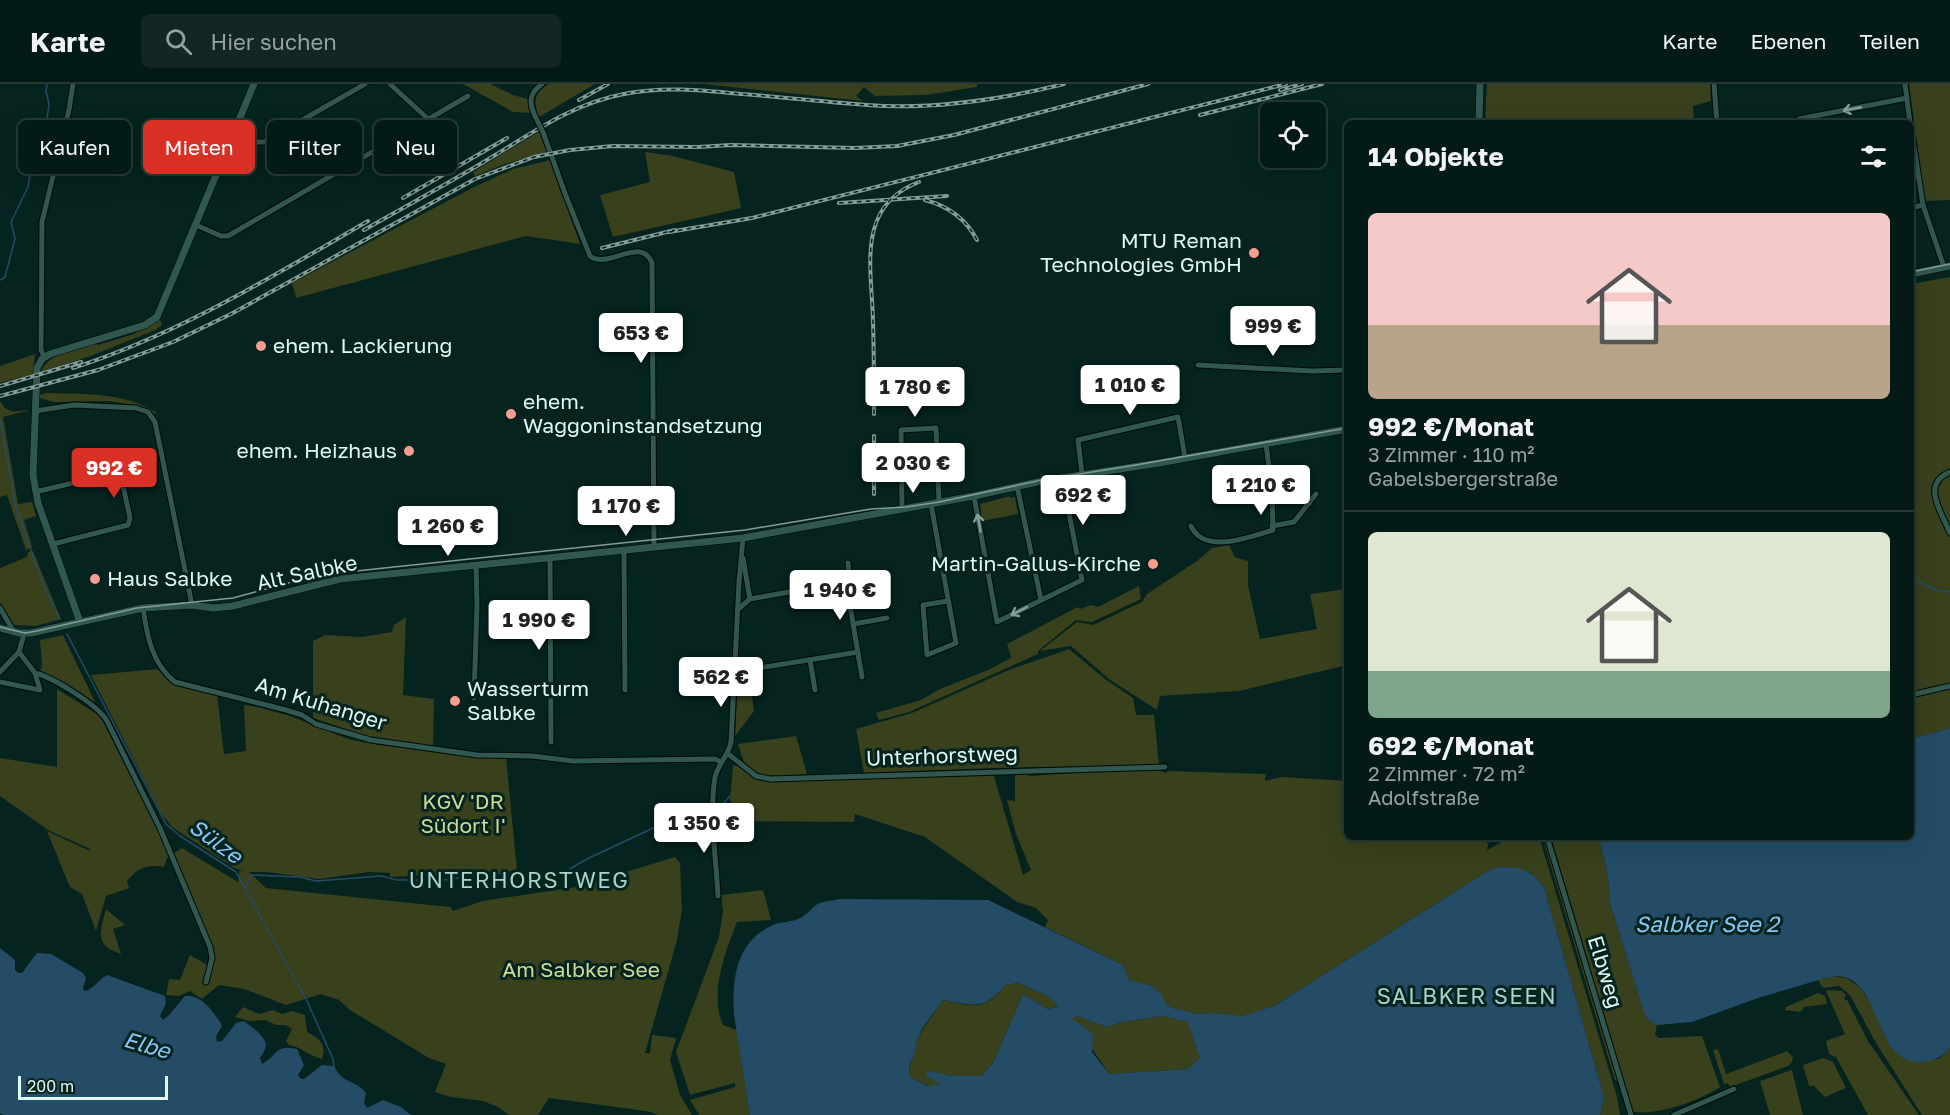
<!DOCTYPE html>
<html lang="de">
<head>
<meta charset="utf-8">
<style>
  :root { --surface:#041a17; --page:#122724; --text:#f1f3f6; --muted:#97a1a1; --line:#253836; --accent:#d93025 }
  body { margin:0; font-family:"Golos Text",sans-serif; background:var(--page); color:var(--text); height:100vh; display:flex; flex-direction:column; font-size:22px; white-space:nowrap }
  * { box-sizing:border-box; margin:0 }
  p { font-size:20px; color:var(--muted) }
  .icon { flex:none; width:33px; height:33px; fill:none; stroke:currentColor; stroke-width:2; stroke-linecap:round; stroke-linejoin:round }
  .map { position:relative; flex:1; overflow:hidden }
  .panel { position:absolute; left:1344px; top:36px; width:570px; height:720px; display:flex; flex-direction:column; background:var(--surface); border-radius:9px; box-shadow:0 6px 24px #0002,0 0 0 2px var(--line) }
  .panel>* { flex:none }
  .banner { position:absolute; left:18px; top:36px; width:570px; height:54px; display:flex; gap:12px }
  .controls { position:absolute; left:1260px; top:18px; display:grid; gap:12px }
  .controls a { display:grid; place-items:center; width:66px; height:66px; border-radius:9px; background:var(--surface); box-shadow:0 6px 24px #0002,0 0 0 2px var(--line); font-size:30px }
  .scale { position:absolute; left:18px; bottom:15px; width:150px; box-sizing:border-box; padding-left:6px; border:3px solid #e1f7f2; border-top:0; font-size:16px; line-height:21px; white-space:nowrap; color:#e1f7f2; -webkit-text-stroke:4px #05231f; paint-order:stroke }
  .price { position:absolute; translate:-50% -51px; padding:0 14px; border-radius:6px; background:#fff; color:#222; font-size:20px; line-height:39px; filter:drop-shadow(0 2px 3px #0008) }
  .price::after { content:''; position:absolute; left:50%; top:36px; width:18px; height:14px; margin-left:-9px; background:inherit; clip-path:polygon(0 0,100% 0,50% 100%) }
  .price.selected { background:var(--accent); color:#fff }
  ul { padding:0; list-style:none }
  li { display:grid; align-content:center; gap:12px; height:318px; padding:0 24px }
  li+li { border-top:2px solid var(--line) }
  li span { display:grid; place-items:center; height:186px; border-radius:9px; color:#555 }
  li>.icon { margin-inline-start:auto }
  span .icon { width:108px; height:108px; fill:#fffc; stroke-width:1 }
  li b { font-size:26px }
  h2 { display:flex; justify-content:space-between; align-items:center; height:72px; padding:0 24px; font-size:26px }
  .tag { padding:0 21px; border-radius:9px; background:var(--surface); box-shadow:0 6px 24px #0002,0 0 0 2px var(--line); font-size:21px; line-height:54px }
  .tag.selected { background:var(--accent); color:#fff }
  header { display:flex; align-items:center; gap:36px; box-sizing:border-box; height:84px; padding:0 30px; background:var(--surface); border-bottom:2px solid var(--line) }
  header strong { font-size:28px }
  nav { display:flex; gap:33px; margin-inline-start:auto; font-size:21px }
  .search { width:420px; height:54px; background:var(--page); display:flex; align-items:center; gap:15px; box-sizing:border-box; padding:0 21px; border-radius:9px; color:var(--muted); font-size:22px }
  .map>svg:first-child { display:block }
  .green { fill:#38401c }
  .water { fill:#244c67; fill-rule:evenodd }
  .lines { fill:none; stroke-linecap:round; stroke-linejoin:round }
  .stream { stroke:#244c67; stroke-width:1.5 }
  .street-casing { stroke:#000b08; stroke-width:7 }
  .secondary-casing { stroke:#000b08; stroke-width:8 }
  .street { stroke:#315850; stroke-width:5 }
  .secondary { stroke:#315850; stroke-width:7 }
  .tram { stroke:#839c98; stroke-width:1.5 }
  .rail-casing { stroke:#839c98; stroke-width:4 }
  .rail { stroke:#05231f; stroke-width:1.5; stroke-dasharray:4.5; stroke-linecap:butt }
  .street-bridge-casing { stroke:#000b08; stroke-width:7; stroke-linecap:butt }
  .street-bridge { stroke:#315850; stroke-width:5 }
  .oneway { stroke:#80a099 }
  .poi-dot { fill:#f59d8f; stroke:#05231f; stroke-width:2 }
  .labels { text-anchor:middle; stroke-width:6; stroke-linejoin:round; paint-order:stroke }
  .poi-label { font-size:21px; fill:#e1f7f2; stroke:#05231f; text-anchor:start }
  .street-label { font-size:21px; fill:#e1f7f2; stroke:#05231f }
  .park-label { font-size:21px; fill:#cadc95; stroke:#05231f }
  .water-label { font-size:22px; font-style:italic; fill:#87c8f8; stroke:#05231f }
  .neighbourhood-label { font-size:22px; letter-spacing:1.5px; fill:#a8d3ca; stroke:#05231f }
</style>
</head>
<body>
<header>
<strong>Karte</strong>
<div class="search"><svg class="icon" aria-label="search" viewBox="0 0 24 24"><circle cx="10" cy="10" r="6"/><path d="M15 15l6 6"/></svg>Hier suchen</div>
<nav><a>Karte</a><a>Ebenen</a><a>Teilen</a></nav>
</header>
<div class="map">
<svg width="1950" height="1031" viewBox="0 0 1950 1031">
  <rect width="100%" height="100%" fill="#05231f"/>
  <g class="green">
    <polygon points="463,0 490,0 513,11 528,15 528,21 531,29 513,28"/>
    <path d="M 548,0 L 595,0 L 539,33 C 533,17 534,10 548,0 Z"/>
    <polygon points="704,0 977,0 977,3 925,11 875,12 864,3 856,12 863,17"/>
    <polygon points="1487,0 1710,0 1711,17 1693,22 1694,39 1485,39"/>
    <polygon points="1909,0 1950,0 1950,116 1925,117"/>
    <polygon points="540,47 547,68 505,80 475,92 473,88"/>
    <polygon points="645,68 673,72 734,88 741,124 613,153 600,111 650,98"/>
    <polygon points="550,76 580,160 526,152 296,214 292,199 472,104 513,85"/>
    <polygon points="1950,193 1950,599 1911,608 1911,200"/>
    <path d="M 160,235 L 162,241 L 155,246 L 91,272 L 41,288 C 48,269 77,265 95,259 L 98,261 L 134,250 C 141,243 151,243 160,235 Z"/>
    <polygon points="35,270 33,290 0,299 0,282"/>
    <path d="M 46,309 C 83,310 125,308 157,329 L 153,330 L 141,322 L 109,317 L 54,318 L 40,314 L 40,311 Z"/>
    <path d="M 0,317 C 8,331 14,327 30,326 L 3,333 L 18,420 L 32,418 L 36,432 L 24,436 L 32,463 L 26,466 L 7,411 L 0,413 Z"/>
    <polygon points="1010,412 1010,414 1015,413 1018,430 982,437 980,420"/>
    <polygon points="1229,461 1235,473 1248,477 1248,501 1260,555 1317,545 1310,510 1347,505 1347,581 1239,607 1160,612 1157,626 1109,595 1071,562 1040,567 1077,538 1093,541 1142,518 1147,510 1197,477 1212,464"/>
    <polygon points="33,467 61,535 36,542 13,541 0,518 0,484 27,473 28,468"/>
    <polygon points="1139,502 1141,515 1092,538 1076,536 1038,567 1038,570 909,628 879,636 876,629 921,616 940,605 988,586 1011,574 1007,560 1078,523 1080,525 1091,521 1098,523"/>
    <polygon points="406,533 403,611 434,615 433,662 370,653 313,634 313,557 325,551 362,553 392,548 394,541"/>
    <polygon points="63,551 95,618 91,620 40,587 42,581 40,556"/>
    <polygon points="1069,565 1105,595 1133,614 1136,631 1154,631 1159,681 992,684 864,689 856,645 912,629 1009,586"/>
    <path d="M 159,585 C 174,606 193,605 217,610 L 224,670 L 246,667 L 244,621 L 258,623 L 290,632 L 351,656 L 380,661 L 506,673 L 517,787 L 390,793 L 390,789 L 369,788 L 319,795 L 267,788 L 249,788 L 266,804 L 450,823 L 453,827 L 482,817 L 577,803 L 675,773 L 680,779 L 682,825 L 677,856 L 645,969 L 650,969 L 652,951 L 676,954 L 670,976 L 680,1011 L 692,1031 L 657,1031 L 651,1028 L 624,1024 L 549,1014 L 538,1031 L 509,1031 L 498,1023 L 483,1017 L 451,1013 L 435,1008 L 446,980 L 429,974 L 350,926 L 339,916 L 321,910 L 286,921 L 244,905 L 219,901 L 202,915 L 190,907 L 179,912 L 166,911 L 169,895 L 180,896 L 190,871 L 211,883 L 214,871 L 212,861 L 174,769 L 182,764 L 238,798 L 239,787 L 243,787 L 234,784 L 172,743 L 161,729 L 91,591 Z"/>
    <polygon points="749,590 754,627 735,652 738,592"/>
    <path d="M 57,605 L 100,632 L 171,772 L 167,774 L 164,783 C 147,780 138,784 127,797 L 129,804 L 106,812 L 96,847 L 82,810 L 70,803 L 47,747 L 90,767 L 90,765 L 48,746 L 0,712 L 0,674 L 57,683 Z"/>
    <polygon points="1950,605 1950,644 1911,655 1911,613"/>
    <path d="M 796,652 L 807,690 C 788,691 755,699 744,678 C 742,673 740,666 738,660 Z"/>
    <polygon points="733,681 740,683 756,695 993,689 1023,791 1031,786 1016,750 1007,716 1015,717 1015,690 1027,688 1029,692 1154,684 1166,689 1168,687 1266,690 1265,697 1282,693 1347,697 1347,753 1485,753 1488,761 1487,766 1502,758 1537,756 1541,759 1617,1013 1620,1031 1600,1031 1604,1013 1544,803 1530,788 1491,785 1274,922 1241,933 1213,929 1200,930 1173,924 1166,920 1160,910 1152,902 1129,897 1123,881 1045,843 1048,836 1036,824 1017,818 925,753 855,730 854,738 741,737 741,726 730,717"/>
    <path d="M 1551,753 L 1599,753 L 1608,794 L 1610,819 L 1644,929 L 1647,935 L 1657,941 L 1655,950 L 1658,954 L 1702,952 L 1720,1003 C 1699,1017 1659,1031 1633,1028 Z"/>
    <polygon points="1546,757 1618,998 1615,996 1544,759"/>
    <path d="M 763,806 L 771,836 L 737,838 C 725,869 709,909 723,941 L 737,946 L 750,1031 L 699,1031 L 690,1016 L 735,1003 L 735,999 L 690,1011 L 676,968 L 719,853 L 723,828 L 721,811 Z"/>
    <path d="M 106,825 L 125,841 L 113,845 L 121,870 C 94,861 100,848 106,825 Z"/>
    <polygon points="1831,892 1846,894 1860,903 1871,920 1883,948 1922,978 1940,974 1950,964 1950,1031 1922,1031 1876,959 1850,911 1839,902 1823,904 1818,896"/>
    <path d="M 1018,899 L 1050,913 L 1058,923 L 1047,925 L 1023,910 L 993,979 L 981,992 L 952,992 L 931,987 L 942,1000 L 929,1002 L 910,993 L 909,981 C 915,974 913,966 916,958 C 923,943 934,930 943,916 C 972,922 985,928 1005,901 Z"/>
    <polygon points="1830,906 1842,907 1846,911 1844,915 1847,916 1868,957 1919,1031 1868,1031 1836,973 1829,970 1826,957 1845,950 1826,907"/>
    <polygon points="1818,909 1825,912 1827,920 1804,923 1801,928 1785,926 1786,923"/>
    <path d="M 243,923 L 259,930 L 273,926 L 282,930 L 292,927 L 305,931 L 307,948 C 319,954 327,960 322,975 C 309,972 301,963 289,961 L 286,957 L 292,945 L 286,941 L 276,941 L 266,936 L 249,937 L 235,933 Z"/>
    <polygon points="1077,932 1107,943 1122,938 1163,932 1189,938 1200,974 1188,985 1109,990 1072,935"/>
    <polygon points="1718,965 1726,990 1787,967 1793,973 1792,978 1788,982 1730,1003 1728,999 1724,1000 1713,966"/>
    <polygon points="1823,974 1833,978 1846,1004 1825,1013 1814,1002 1809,1002 1803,981"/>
    <polygon points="1792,986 1803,1031 1770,1031 1760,997"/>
  </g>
  <g class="water">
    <path d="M 1950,644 L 1950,964 C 1941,974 1932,978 1918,978 C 1870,977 1883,883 1829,893 L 1758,914 L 1692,938 L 1657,941 L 1647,935 L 1644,929 L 1610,819 L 1608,794 L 1599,753 L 1911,753 L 1911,655 Z"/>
    <path d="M 1503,783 C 1525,784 1530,786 1544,803 L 1604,1013 L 1600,1031 L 750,1031 L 734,931 C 732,893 736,857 775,840 C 782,838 791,838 798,835 C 806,832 810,826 816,821 C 822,817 832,817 839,815 L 988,816 L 1123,881 L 1129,896 L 1152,902 L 1161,910 L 1166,920 L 1173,924 L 1199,930 L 1213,929 L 1242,932 L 1274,922 L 1491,785 ZM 1018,899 L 1050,913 L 1058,923 L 1047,925 L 1023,910 L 993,979 L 981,992 L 952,992 L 932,987 L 927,988 L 926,992 L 941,1000 L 928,1002 L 910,993 L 909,981 L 916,967 L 915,961 L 922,945 L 943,916 C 972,921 984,928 1005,901 ZM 1077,932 L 1107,943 L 1122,938 L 1163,932 L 1188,938 L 1200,974 L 1188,985 L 1109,990 L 1092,968 L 1093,951 L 1083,942 L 1072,935 Z"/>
    <path d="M 0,864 L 15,876 L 15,886 L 18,889 L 22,889 L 37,869 L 51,870 L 83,889 L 86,894 L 83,904 L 84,907 C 93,906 99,895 107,891 L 165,912 L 166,919 L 160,932 L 163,936 L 169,931 L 185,912 C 200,910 213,927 220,938 L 222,942 L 216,952 L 217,958 L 222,957 L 236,939 L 244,937 C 251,943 270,954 265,965 C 264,969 261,971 260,974 L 262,980 C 279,971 273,961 297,965 L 304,981 L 298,991 L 301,995 L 304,995 L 322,981 L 334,982 C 343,1001 355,995 366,1009 L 364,1019 L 367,1024 L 383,1016 L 401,1023 L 411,1031 L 3,1031 L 0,1029 Z"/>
  </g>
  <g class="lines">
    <g class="stream">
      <polyline points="0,196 5,193 15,155 11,138 28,103 31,83 45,50 49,20 46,7 47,0"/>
      <polyline points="0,335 16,424 44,503 60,535"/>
      <polyline points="1911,494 1938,507 1950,508"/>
      <polyline points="67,550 166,740 180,752 236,788 307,917 333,975 334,982"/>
      <polyline points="714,722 721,722 730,712"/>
      <polyline points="245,804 252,791 300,793 316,797 381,792 397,796 444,796 498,789 504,791 547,790 566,787 589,774 679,732 696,722 709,722"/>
    </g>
    <g class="street-casing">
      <g id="street">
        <polyline points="390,0 428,35"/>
        <polyline points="1714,0 1717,39"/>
        <polyline points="1905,0 1910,39"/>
        <path d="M 536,34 C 529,20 528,10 542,0"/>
        <polyline points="1797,39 1799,35 1907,14"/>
        <polyline points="1911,44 1923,121 1944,183"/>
        <path d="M 543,48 L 566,112 L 590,172 C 608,186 641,151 652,179 L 654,463"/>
        <polyline points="234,50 255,58 264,58 365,0"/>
        <polyline points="1911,124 1923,121"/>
        <polyline points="196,141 221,152 228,152 468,12"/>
        <polyline points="44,273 41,266 42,138 69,26 73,0"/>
        <polyline points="1198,281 1312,287 1347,286"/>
        <polyline points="35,327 74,321 136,324 148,328 155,338 192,521"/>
        <path d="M 1950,388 C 1920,400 1942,429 1950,449"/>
        <polyline points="1082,390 1078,356 1178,333 1185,374"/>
        <polyline points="1017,402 1041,516"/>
        <polyline points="1272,406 1287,409 1309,420"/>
        <polyline points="35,408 115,389 121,392 130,434 128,441 53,460"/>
        <polyline points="974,412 997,538 1082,496 1062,393"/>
        <polyline points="931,420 956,559 927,571 923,521 948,517"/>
        <polyline points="902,424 901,346 936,344 939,419"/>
        <path d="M 1191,442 C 1204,471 1250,453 1273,446 L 1272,406 L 1266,360"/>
        <polyline points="1272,442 1294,438 1316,410"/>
        <polyline points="624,466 625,606"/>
        <polyline points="550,474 551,658"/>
        <polyline points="848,479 849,488 846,498 862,593"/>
        <polyline points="750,515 846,498"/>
        <polyline points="0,524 14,548"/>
        <path d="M 143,524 C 147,552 152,580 175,598 L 286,626 L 302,631 L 316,640 L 371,656 L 477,671 L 532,672 L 573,677 L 715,675 L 721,678"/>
        <polyline points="737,526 750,515 743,474"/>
        <polyline points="853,540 887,534"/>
        <polyline points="810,576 815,606"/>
        <polyline points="0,588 19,568 24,550"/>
        <polyline points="734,588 858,568"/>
        <path d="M 35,589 C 52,593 98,621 107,637 L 160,744 L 210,863 L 212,874 L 206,898"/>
        <polyline points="0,598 40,606 35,589 19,568"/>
        <polyline points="1911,611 1950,602"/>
        <polyline points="474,614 477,520 476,482"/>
        <polyline points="727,669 756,692 770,695 1165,683"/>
        <polyline points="1547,753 1631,1031"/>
        <path d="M 718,812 C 716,773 709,731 715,693 C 718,680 729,671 731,658 L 739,498 L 743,454"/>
        <polyline points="1674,1031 1734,1005"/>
      </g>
    </g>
    <g class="secondary-casing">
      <g id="secondary">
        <polyline points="1479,39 1480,0"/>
        <polyline points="1911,190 1950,182"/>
        <polyline points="80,538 38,419 33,391 37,284 42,275 50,270 145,241 157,233 254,0"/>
        <polyline points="0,544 19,549 31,549 143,524 192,521 213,524 233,522 340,495 743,454 974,412 1042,397 1159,379 1347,345"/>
      </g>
    </g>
    <use href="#street" class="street"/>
    <use href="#secondary" class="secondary"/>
    <g class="tram">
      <polyline points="1911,188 1950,180"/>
      <polyline points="0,543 25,549 37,547 137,524 233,514 299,496 337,489 745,446 871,425 906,423 939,418 1042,396 1130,382 1347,344"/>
    </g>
    <g class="rail-casing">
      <g id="rail">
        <polyline points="1280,6 1302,0"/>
        <polyline points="579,16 608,0"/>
        <polyline points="1200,31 1322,0"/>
        <polyline points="403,114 507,54"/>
        <path d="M 925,116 C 948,122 966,135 977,156"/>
        <polyline points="839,119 947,112"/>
        <path d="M 364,146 C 403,124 443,102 482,79 C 528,52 570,20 624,10 C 663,2 701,6 741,10 C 783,13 825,18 867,21 C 934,26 999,16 1064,0"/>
        <polyline points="669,148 752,134 1286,0"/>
        <polyline points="602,164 675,146"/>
        <path d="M 73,284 C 179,250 273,192 368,137"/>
        <polyline points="0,302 81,278"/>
        <polyline points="0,312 98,286 173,258 231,230 475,95 534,73 570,66 613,62 698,63 731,61 855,64 897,62 954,51 1148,0"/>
        <path d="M 874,330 C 874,299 874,268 873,238 C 872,185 855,122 919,98"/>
        <polyline points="874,352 874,410"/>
      </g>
    </g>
    <use href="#rail" class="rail"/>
    <g class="street-bridge-casing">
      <polyline id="street-bridge" points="536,34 543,48"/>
    </g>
    <use href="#street-bridge" class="street-bridge"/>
  </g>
  <defs><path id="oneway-shaft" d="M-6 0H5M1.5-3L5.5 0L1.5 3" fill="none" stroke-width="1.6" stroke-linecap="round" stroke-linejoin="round" transform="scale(1.5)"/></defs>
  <g class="oneway">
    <use href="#oneway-shaft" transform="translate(1852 25) rotate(169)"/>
    <use href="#oneway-shaft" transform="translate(979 439) rotate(-100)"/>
    <use href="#oneway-shaft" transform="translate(1019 527) rotate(153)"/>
  </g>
  <g class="poi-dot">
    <circle cx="1254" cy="169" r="6"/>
    <circle cx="261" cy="262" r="6"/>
    <circle cx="511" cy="330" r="6"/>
    <circle cx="409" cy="367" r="6"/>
    <circle cx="1153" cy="480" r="6"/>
    <circle cx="95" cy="495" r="6"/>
    <circle cx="455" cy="617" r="6"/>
  </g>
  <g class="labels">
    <g class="poi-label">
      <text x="1242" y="164" text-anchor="end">MTU Reman<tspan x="1242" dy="24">Technologies GmbH</tspan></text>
      <text x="273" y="269">ehem. Lackierung</text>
      <text x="523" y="325">ehem.<tspan x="523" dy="24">Waggoninstandsetzung</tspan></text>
      <text x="397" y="374" text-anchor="end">ehem. Heizhaus</text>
      <text x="1141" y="487" text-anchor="end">Martin-Gallus-Kirche</text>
      <text x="107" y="502">Haus Salbke</text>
      <text x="467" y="612">Wasserturm<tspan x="467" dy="24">Salbke</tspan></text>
    </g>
    <g class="street-label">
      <text transform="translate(307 489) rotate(-12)" y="7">Alt Salbke</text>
      <text transform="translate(321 620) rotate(17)" y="7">Am Kuhanger</text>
      <text transform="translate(942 672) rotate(-2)" y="7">Unterhorstweg</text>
      <text transform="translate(1605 888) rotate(73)" y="7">Elbweg</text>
    </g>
    <g class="park-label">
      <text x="463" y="725">KGV 'DR<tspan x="463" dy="24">Südort I'</tspan></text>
      <text x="581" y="893">Am Salbker See</text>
    </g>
    <g class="water-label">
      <text transform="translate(216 757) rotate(36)" y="8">Sülze</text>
      <text x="1707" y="848">Salbker See 2</text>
      <text transform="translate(147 961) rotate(16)" y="8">Elbe</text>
    </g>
    <g class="neighbourhood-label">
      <text x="519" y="804">UNTERHORSTWEG</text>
      <text x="1467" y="920">SALBKER SEEN</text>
    </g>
  </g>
</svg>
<div class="controls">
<a><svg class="icon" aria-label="locate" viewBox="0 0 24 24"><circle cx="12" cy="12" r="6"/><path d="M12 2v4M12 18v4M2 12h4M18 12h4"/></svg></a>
</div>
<div class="scale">200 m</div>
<b class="price" style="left:1273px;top:273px">999 €</b>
<b class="price" style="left:641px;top:280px">653 €</b>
<b class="price" style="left:1130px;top:332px">1 010 €</b>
<b class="price" style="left:915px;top:334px">1 780 €</b>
<b class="price" style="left:913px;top:410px">2 030 €</b>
<b class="price selected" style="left:114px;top:415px">992 €</b>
<b class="price" style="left:1261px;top:432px">1 210 €</b>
<b class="price" style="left:1083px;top:442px">692 €</b>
<b class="price" style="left:626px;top:453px">1 170 €</b>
<b class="price" style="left:448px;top:473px">1 260 €</b>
<b class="price" style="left:840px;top:537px">1 940 €</b>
<b class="price" style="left:539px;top:567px">1 990 €</b>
<b class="price" style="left:721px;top:624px">562 €</b>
<b class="price" style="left:704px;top:770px">1 350 €</b>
<div class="banner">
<a class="tag">Kaufen</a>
<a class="tag selected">Mieten</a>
<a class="tag">Filter</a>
<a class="tag">Neu</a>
</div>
<section class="panel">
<h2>14 Objekte<svg class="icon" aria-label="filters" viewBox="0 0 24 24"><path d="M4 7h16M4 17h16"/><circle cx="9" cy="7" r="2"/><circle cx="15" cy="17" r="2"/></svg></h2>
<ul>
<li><span style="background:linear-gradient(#f6c9c9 60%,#b9a48a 0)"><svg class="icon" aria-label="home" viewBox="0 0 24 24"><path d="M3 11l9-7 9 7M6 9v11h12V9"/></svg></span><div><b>992 €/Monat</b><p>3 Zimmer · 110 m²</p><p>Gabelsbergerstraße</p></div></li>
<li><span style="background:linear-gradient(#dfe7d0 75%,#7fa58c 0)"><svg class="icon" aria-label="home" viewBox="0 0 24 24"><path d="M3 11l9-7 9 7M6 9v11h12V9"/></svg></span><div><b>692 €/Monat</b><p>2 Zimmer · 72 m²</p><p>Adolfstraße</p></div></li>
</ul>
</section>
</div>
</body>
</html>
